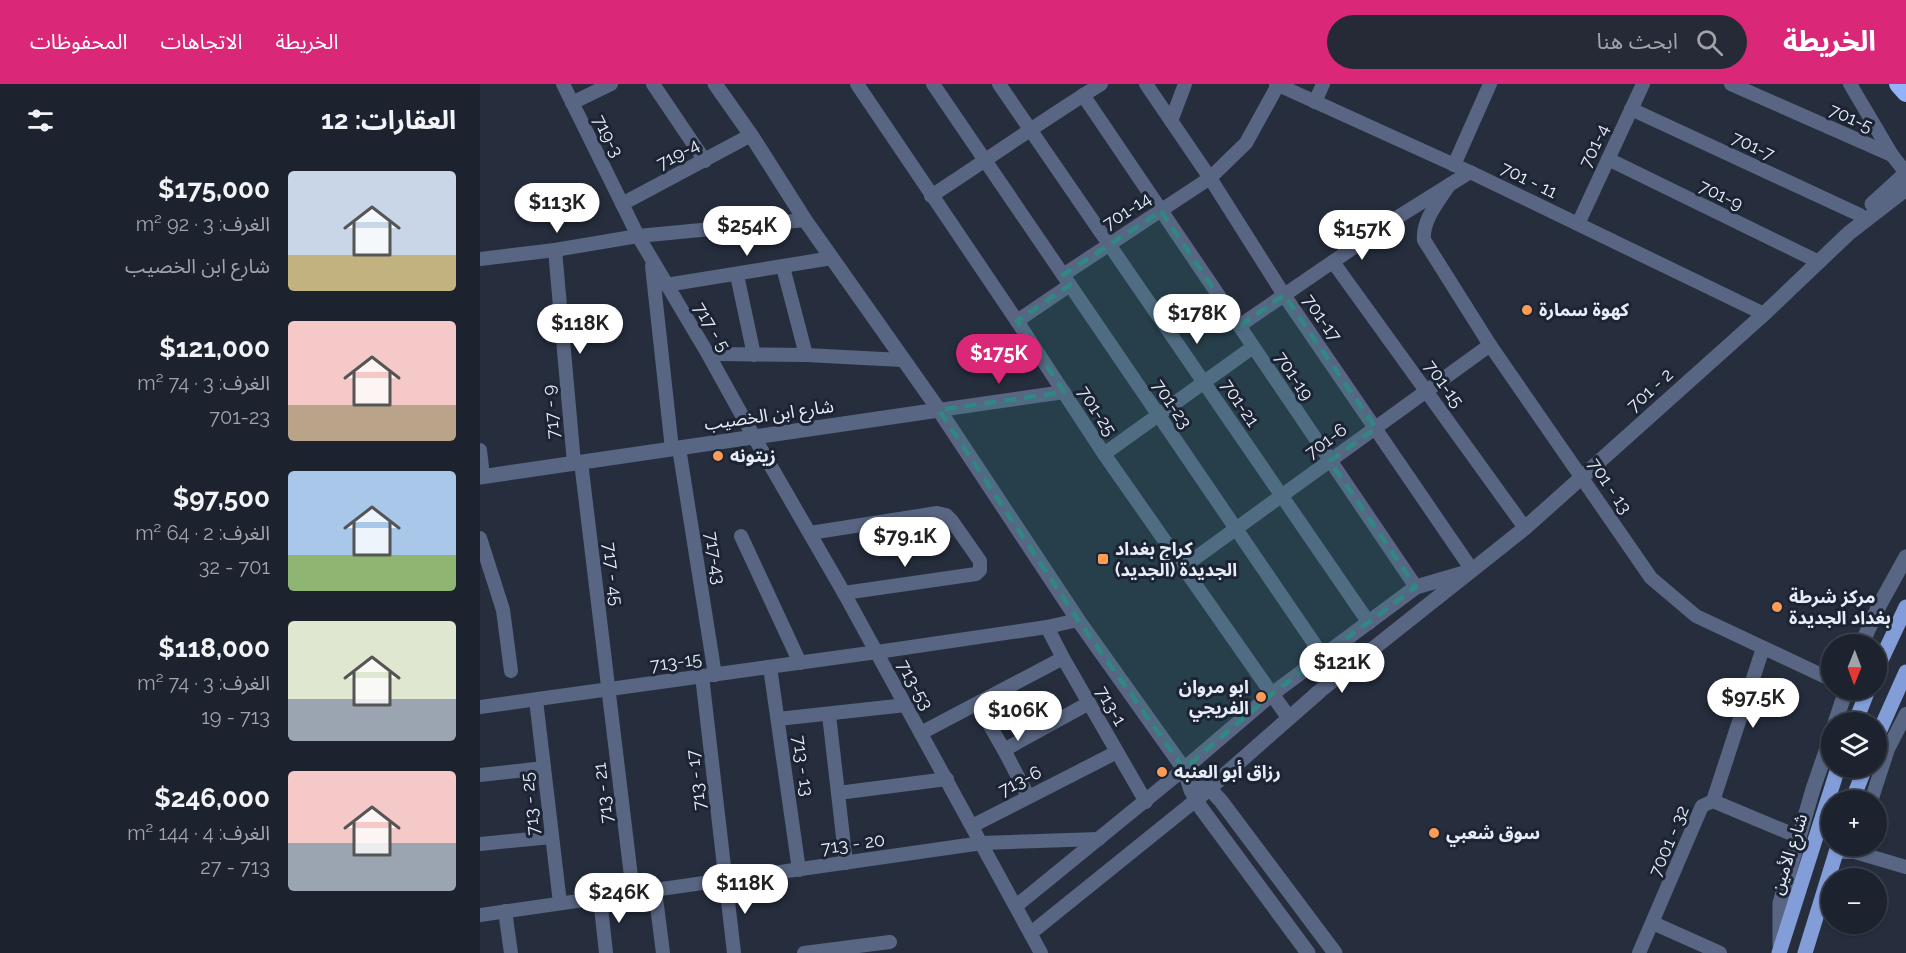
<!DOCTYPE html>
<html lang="ar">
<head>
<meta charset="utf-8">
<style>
  :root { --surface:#1c222e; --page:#252a36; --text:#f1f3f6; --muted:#a0a4aa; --line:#3a3f4a; --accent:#db2777 }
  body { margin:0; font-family:Raleway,"Noto Sans Arabic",sans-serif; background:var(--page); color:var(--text); direction:rtl; height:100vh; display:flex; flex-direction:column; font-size:22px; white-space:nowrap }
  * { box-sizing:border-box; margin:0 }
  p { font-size:20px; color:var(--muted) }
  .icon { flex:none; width:33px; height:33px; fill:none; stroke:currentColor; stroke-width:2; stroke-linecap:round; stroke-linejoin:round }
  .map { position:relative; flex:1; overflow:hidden; direction:ltr }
  .side { display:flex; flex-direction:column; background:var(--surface); width:480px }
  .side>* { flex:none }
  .needle { width:39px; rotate:181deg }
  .tools { position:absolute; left:1341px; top:550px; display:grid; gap:12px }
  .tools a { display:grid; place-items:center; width:66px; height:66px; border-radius:50%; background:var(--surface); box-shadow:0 2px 4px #0004,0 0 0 2px var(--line); font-size:30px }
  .price { position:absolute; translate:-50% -51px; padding:0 14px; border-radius:21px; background:#fff; color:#222; font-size:20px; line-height:39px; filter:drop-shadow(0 2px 3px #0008) }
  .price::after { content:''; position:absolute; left:50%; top:36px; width:18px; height:14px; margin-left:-9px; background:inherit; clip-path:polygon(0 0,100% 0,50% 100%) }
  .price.selected { background:var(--accent); color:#fff }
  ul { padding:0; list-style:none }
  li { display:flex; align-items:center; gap:18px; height:150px; padding:0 24px }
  li span { display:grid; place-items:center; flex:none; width:168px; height:120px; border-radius:6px; color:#555 }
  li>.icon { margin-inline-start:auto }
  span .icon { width:72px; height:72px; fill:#fffc; stroke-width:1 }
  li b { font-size:26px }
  h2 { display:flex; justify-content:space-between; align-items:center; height:72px; padding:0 24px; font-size:26px }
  header { display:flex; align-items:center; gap:36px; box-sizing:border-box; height:84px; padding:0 30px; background:var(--accent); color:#fff }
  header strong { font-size:28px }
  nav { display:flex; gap:33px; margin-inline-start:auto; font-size:21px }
  .search { width:420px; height:54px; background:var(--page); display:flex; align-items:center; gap:15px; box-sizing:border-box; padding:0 21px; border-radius:33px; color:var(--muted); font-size:22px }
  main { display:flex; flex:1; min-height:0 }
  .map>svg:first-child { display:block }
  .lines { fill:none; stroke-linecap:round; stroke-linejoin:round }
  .minor { stroke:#596683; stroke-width:14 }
  .tertiary { stroke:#596683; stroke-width:15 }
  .primary { stroke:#829dd7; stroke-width:15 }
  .motorway { stroke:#92b3f9; stroke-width:18 }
  .marked { fill:#2f8883; fill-opacity:0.2; stroke:#2f8883; stroke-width:4.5; stroke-dasharray:12 8; stroke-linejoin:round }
  .poi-dot { fill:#fd9c56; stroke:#1c2434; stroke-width:2 }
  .labels { text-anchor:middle; stroke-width:6; stroke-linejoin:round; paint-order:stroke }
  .street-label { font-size:18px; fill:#e7edf8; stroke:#1c2434 }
  .poi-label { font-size:18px; font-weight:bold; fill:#e7edf8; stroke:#1c2434; text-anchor:start }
</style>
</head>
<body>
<header>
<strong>الخريطة</strong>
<div class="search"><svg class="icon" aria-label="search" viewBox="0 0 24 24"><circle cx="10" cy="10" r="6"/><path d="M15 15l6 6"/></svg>ابحث هنا</div>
<nav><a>الخريطة</a><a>الاتجاهات</a><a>المحفوظات</a></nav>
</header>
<main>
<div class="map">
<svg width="1426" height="869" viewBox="0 0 1426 869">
  <rect width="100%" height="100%" fill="#262e3e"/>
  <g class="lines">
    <g class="minor">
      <polyline points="83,0 158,152 228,270 274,353 364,509 561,869"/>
      <polyline points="173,0 225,77"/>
      <polyline points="377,0 537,237 624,370 792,610"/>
      <polyline points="453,0 842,571"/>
      <polyline points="519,0 889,539"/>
      <polyline points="666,0 730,94 804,211 992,486"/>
      <polyline points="796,0 990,88 1284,230"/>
      <polyline points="1251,0 1412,71"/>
      <polyline points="1370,0 1412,71 1426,89"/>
      <polyline points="603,11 936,503"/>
      <polyline points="835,18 843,0"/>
      <polyline points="92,19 131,0"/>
      <polyline points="1151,25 1380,131"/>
      <polyline points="691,37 705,0"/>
      <polyline points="1128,75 1339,178"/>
      <polyline points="974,81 1010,0"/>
      <path d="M 969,101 C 959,117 942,136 944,156 L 1010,261 L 1171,494 L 1216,532 L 1352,596"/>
      <path d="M 451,112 C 508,75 563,36 621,0"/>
      <polyline points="142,120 271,51"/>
      <polyline points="1098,140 1163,0"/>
      <polyline points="75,166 94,379"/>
      <polyline points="0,175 75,166 158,152 325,136"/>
      <polyline points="853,178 1045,444"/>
      <polyline points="172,182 192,365"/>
      <polyline points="303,183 326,271"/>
      <polyline points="257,191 274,271"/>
      <polyline points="583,191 730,94 766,59 798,1"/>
      <polyline points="186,201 352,174"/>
      <polyline points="537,237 590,201"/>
      <polyline points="759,242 918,133 990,88"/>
      <polyline points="228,270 326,271 422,276"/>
      <polyline points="459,326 584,308"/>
      <polyline points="199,364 235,591"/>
      <polyline points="0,366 3,392"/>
      <polyline points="624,370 773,263"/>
      <polyline points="101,378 153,809"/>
      <polyline points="330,449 457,429 466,431 472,437 500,477 500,486 496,490 364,509"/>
      <polyline points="261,452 320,579"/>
      <polyline points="0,454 23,526 31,587"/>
      <polyline points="703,483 1010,261"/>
      <polyline points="567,543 583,574 666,718"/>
      <polyline points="290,583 319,786"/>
      <polyline points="222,592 254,869"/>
      <polyline points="56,616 80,819"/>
      <polyline points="498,621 524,666 548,712"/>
      <polyline points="0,623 397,568 567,543 598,536"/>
      <polyline points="349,631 366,779"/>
      <polyline points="298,635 426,621"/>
      <polyline points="441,649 583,574"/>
      <polyline points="524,666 609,619"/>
      <polyline points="0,691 64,684"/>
      <polyline points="358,709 467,695"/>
      <polyline points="1233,717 1283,564"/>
      <polyline points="1391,717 1408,665 1426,630"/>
      <polyline points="492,742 637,668"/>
      <polyline points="0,760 72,753"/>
      <polyline points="1356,768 1375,768 1426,783"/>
      <polyline points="175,806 183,869"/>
      <polyline points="120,814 126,869"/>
      <polyline points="536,822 704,685"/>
      <polyline points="25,827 31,869"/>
      <polyline points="0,831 502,759 619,755"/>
      <polyline points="1173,839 1240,869"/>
      <polyline points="551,849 716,716"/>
      <polyline points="324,869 410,858"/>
      <polyline points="1159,869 1222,722 1233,717 1319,753"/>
    </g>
    <g class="tertiary">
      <polyline points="235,0 271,51 325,136 459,326 598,536 704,685 730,705 741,717 855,869"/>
      <polyline points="1392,120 1426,89"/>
      <polyline points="0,393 459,326"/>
      <polyline points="1381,561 1400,520 1426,473"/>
      <polyline points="792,610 809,634"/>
      <polyline points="1355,639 1366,606"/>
      <polyline points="704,685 792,610 936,503 984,489"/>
      <polyline points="704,685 711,706 721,724 828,869"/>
      <polyline points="716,716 841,606 1045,444 1284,230 1369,149 1426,105"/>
      <polyline points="1300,862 1300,819 1333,705 1352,650"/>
    </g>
    <g class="primary">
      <polyline points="1396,587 1426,523"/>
      <polyline points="1375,639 1388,606"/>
      <polyline points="1396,655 1426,588"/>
      <polyline points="1372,717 1385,684"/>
      <polyline points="1299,869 1358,684"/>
      <polyline points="1325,869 1358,762"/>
    </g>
    <polyline class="motorway" points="1418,0 1426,9"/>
  </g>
  <path class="marked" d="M 681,127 L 759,242 L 804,211 L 896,344 L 850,377 L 936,503 L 792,610 L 704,685 L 598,536 L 459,326 L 584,308 L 537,237 L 590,201 L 583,191 Z"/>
  <g class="poi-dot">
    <circle cx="1047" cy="226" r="6"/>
    <circle cx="238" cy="372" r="6"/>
    <rect x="617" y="469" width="12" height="12" rx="3"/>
    <circle cx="1297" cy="523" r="6"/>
    <circle cx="781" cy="613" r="6"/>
    <circle cx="682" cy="688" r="6"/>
    <circle cx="954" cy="749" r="6"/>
  </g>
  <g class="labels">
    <g class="street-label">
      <text transform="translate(1371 34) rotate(24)" y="6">701-5</text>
      <text transform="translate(128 52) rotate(63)" y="6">719-3</text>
      <text transform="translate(1114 62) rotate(-65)" y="6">701-4</text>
      <text transform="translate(1273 62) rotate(25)" y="6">701-7</text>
      <text transform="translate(198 70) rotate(-28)" y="6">719-4</text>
      <text transform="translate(1049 96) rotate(26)" y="6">701 - 11</text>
      <text transform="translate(1241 111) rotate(26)" y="6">701-9</text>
      <text transform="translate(647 127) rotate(-33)" y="6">701-14</text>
      <text transform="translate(842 234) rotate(55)" y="6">701-17</text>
      <text transform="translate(232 243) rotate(59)" y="6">717 - 5</text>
      <text transform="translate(814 292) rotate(56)" y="6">701-19</text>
      <text transform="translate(964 300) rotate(54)" y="6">701-15</text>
      <text transform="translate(1170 306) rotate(-42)" y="6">701 - 2</text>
      <text transform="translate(760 319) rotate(56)" y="6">701-21</text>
      <text transform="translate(692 320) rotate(56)" y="6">701-23</text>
      <text transform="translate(617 327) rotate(57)" y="6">701-25</text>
      <text transform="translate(71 328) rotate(-95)" y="6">717 - 9</text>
      <text transform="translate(289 331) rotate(-8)" y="6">شارع ابن الخصيب</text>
      <text transform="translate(846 357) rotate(-36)" y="6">701-6</text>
      <text transform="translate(1130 402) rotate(56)" y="6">701 - 13</text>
      <text transform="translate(235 474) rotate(81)" y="6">717-43</text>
      <text transform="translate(133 490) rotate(83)" y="6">717 - 45</text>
      <text transform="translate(196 578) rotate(-8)" y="6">713-15</text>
      <text transform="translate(435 601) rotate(61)" y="6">713-53</text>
      <text transform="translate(631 622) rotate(60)" y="6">713-1</text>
      <text transform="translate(323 682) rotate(82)" y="6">713 - 13</text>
      <text transform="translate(216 696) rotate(-97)" y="6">713 - 17</text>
      <text transform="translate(540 697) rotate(-27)" y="6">713-6</text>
      <text transform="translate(123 709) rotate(-97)" y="6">713 - 21</text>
      <text transform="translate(50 720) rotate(-96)" y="6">713 - 25</text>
      <text transform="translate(1189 757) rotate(-67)" y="6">7001 - 32</text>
      <text transform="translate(373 760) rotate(-8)" y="6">713 - 20</text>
      <text transform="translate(1309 770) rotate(-72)" y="6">شارع الأمين</text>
    </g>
    <g class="poi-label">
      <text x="1059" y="232">كهوة سمارة</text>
      <text x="250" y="378">زيتونه</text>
      <text x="635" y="471">كراج بغداد<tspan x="635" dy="21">الجديدة (الجديد)</tspan></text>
      <text x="1309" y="519">مركز شرطة<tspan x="1309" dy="21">بغداد الجديدة</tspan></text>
      <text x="769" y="609" text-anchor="end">ابو مروان<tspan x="769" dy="21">الفريجي</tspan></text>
      <text x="694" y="694">رزاق أبو العنبه</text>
      <text x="966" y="755">سوق شعبي</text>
    </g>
  </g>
</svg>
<div class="tools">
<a><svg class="needle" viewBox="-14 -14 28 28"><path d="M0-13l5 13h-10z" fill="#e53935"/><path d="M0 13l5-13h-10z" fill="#a0a4aa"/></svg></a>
<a><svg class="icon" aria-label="layers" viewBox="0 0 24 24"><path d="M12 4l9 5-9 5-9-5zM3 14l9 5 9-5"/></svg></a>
<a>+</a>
<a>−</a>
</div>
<b class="price" style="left:77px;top:150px">$113K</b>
<b class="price" style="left:267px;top:173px">$254K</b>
<b class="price" style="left:882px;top:177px">$157K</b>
<b class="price" style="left:717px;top:261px">$178K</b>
<b class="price" style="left:100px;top:271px">$118K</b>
<b class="price selected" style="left:519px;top:301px">$175K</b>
<b class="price" style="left:425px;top:484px">$79.1K</b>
<b class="price" style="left:862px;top:610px">$121K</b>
<b class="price" style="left:1273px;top:645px">$97.5K</b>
<b class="price" style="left:538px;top:658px">$106K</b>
<b class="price" style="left:265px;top:831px">$118K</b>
<b class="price" style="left:139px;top:840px">$246K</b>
</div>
<section class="side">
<h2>العقارات: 12<svg class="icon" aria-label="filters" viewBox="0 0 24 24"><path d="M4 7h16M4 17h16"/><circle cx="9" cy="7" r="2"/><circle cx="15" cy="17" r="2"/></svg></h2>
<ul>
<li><span style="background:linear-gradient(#c9d6e8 70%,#c2b280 0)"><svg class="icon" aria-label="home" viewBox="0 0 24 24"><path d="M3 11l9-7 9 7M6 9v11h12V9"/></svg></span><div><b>$175,000</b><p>الغرف: 3 · 92 m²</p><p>شارع ابن الخصيب</p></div></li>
<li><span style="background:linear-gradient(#f6c9c9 70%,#b9a48a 0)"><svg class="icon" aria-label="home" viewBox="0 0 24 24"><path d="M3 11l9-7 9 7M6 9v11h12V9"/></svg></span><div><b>$121,000</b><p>الغرف: 3 · 74 m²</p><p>701-23</p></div></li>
<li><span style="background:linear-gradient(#a9c7e8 70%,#8fb573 0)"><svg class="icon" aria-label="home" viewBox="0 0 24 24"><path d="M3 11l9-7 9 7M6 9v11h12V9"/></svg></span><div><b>$97,500</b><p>الغرف: 2 · 64 m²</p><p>701 - 32</p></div></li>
<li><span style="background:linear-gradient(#dfe7d0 65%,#9aa5b1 0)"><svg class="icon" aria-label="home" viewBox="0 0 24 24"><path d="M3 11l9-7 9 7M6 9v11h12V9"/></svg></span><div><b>$118,000</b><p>الغرف: 3 · 74 m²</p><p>713 - 19</p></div></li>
<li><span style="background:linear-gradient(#f6c9c9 60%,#9aa5b1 0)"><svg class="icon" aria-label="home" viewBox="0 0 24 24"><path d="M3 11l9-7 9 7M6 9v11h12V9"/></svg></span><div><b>$246,000</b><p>الغرف: 4 · 144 m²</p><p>713 - 27</p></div></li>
</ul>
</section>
</main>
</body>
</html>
